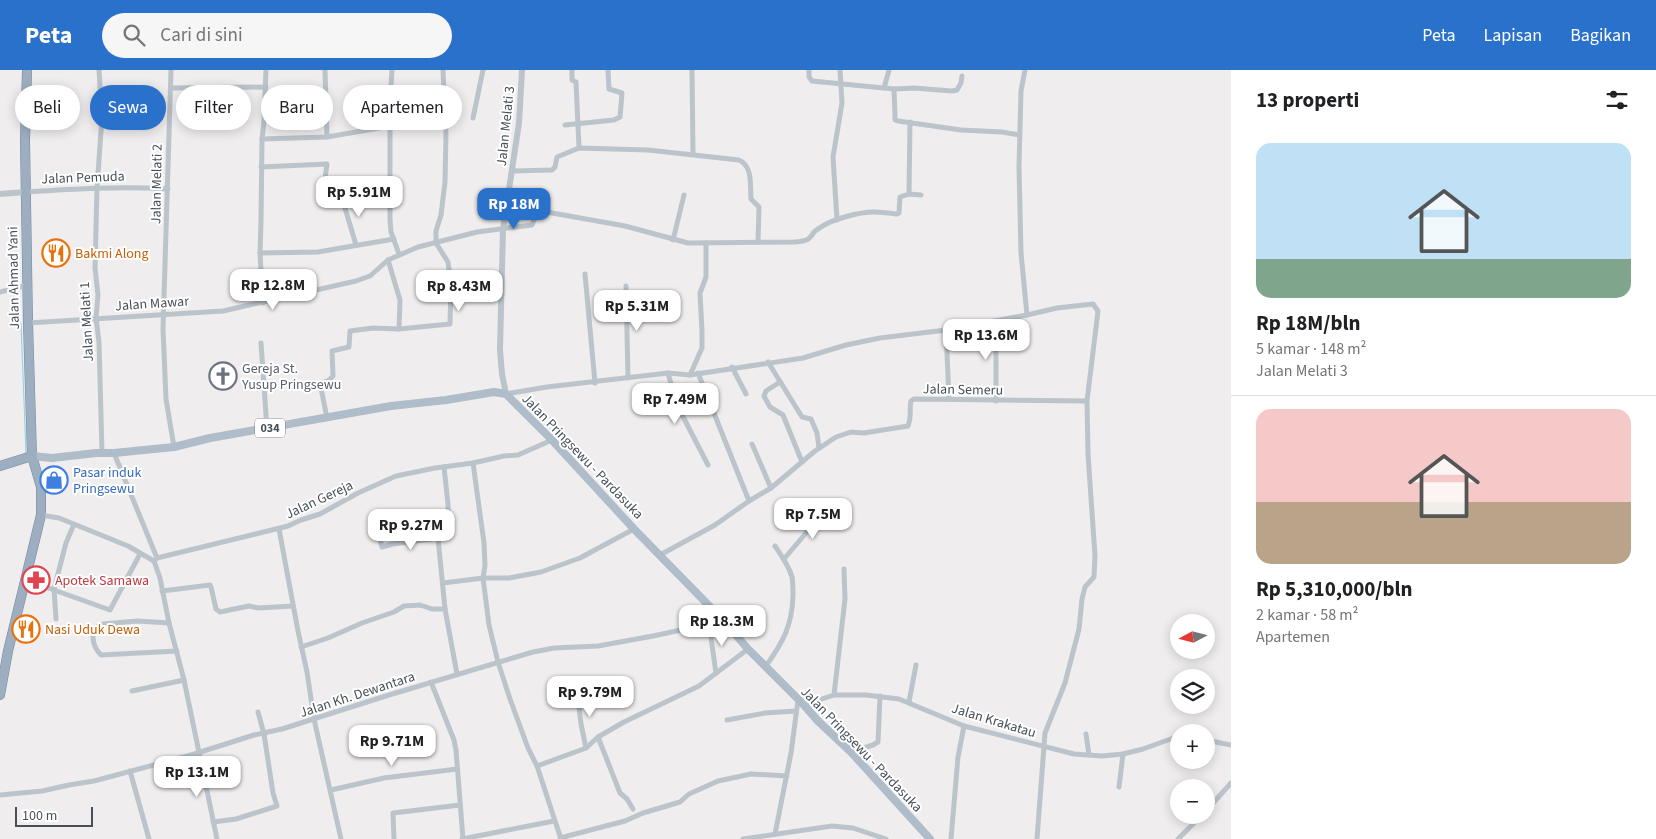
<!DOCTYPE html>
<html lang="id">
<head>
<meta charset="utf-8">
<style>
  :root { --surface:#fff; --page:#f6f6f6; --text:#202124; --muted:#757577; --line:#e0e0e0; --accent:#2a71cc }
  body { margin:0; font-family:"Source Sans 3",sans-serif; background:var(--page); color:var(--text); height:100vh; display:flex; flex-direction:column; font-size:19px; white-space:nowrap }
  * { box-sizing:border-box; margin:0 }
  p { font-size:16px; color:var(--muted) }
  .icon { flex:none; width:28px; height:28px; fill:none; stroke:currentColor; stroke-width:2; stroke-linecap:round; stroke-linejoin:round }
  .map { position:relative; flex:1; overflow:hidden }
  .details { display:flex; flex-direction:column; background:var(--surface); width:425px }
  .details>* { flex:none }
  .guide { position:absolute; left:15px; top:15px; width:475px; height:45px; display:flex; gap:10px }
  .needle { width:32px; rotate:263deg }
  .tools { position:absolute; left:1170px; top:544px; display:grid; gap:10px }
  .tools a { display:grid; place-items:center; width:45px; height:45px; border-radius:50%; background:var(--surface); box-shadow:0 2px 12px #0003; font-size:25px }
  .scale { position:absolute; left:15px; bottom:12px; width:78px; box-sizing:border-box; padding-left:5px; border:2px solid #475058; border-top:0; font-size:14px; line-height:18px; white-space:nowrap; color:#475058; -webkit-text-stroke:4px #fff; paint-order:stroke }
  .price { position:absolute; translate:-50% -42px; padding:0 11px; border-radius:10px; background:#fff; color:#222; font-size:16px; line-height:32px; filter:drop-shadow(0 1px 2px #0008) }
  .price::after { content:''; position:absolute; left:50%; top:30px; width:15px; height:11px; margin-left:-8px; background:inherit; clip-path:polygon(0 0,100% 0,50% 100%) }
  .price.current { background:var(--accent); color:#fff }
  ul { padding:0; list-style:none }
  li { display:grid; align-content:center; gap:10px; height:265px; padding:0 25px }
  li+li { border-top:1px solid var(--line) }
  li span { display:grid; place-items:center; height:155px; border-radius:15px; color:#555 }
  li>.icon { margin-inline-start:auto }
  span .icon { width:90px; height:90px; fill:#fffc; stroke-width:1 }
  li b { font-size:21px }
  h2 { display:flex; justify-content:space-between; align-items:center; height:60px; padding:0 25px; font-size:21px }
  .chip { padding:0 18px; border-radius:22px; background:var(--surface); box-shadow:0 2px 12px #0003; font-size:18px; line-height:45px }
  .chip.current { background:var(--accent); color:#fff }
  header { display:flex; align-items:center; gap:30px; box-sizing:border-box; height:70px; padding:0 25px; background:var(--accent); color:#fff }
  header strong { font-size:24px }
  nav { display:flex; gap:28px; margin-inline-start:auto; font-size:18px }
  .search { width:350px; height:45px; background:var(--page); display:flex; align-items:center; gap:12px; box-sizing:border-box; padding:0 18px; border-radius:28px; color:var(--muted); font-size:19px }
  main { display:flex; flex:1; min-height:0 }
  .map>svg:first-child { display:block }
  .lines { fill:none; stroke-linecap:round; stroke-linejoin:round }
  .stream { stroke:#8fd1e2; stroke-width:1 }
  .trunk-casing { stroke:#748aa3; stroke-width:10 }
  .minor { stroke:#bcc4cb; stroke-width:5 }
  .tertiary { stroke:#bcc4cb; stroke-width:6 }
  .primary { stroke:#afbcc9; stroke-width:8 }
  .trunk { stroke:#9caec0; stroke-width:9 }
  .labels { text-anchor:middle; stroke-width:4; stroke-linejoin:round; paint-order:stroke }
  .shield { fill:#fff; stroke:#7e848a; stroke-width:1 }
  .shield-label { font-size:12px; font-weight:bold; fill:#475058 }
  .street-label { font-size:14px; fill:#475058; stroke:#fff }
  .food-label { font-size:14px; fill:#c56008; stroke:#fff; text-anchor:start }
  .worship-label { font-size:14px; fill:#5b616d; stroke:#fff; text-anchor:start }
  .shop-label { font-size:14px; fill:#366cbe; stroke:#fff; text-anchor:start }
  .health-label { font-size:14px; fill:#be3a42; stroke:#fff; text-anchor:start }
</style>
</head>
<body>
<header>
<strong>Peta</strong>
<div class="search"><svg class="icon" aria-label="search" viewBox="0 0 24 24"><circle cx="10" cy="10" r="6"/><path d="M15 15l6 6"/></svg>Cari di sini</div>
<nav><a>Peta</a><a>Lapisan</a><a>Bagikan</a></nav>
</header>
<main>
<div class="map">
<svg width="1231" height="769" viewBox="0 0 1231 769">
  <rect width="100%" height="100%" fill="#efeded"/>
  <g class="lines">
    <polyline class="stream" points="21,253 26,383"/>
    <g class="trunk-casing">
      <g id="trunk">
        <polyline points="0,396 32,386"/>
        <polyline points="0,625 8,581 41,445 41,417 32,386 28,253 25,71 27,0"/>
      </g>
    </g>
    <g class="minor">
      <polyline points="99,0 102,47 97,118 95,198 98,225 96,248 99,272 102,383"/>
      <polyline points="171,0 163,259 166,329 174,377"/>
      <polyline points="325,0 327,67"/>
      <polyline points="392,0 390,33 390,150 391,162 399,184"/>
      <polyline points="572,0 572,10 576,12 579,78"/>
      <polyline points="809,0 809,7 812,11 894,19 914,18 952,21 957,20 961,13 962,6"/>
      <polyline points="1025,0 1021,21 1019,96 1021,183 1027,245"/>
      <polyline points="692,1 693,84"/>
      <polyline points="171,18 266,17"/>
      <polyline points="884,18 889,0"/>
      <polyline points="894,19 895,46 895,50 898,51 961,60 1002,62 1019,65"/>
      <polyline points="473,48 483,0"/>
      <polyline points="565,55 614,50 620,47 622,23 609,19 608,0"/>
      <polyline points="262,69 327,67 391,56 446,57"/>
      <polyline points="261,97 327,94 323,123 325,127 389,126"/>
      <path d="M 513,101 L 552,100 L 555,97 L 557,87 L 579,78 L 648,80 L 739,90 C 753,96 750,116 751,129 L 759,137 L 758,172"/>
      <path d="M 26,122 C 73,119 120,116 168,119"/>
      <polyline points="909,124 910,52"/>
      <polyline points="342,128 356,175"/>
      <polyline points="837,150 833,87 842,33 840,0"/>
      <polyline points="673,170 684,125"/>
      <polyline points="260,183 318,182 394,169"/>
      <polyline points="388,190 400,230 399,259"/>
      <polyline points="585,204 595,313"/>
      <polyline points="626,216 628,308"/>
      <polyline points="0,222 28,215"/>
      <polyline points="263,233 260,183 261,151 262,69 264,51 266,0"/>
      <polyline points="996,251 996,331"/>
      <path d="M 28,253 L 223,241 L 356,211 L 370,206 L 388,190 L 418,177 L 477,162 L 532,155 L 537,143 L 541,141 L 625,156 L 688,173 L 795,172 C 817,170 806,165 821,157 C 833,149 859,142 874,142 C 882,142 889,143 897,144 L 899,143 L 900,127 L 909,124 L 921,125"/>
      <polyline points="946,260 949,329"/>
      <polyline points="261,273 267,359"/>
      <polyline points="768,292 802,347 811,349 817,363 819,378"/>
      <polyline points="732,297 746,324"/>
      <polyline points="668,303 677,335 708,395"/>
      <polyline points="698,303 749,431"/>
      <polyline points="690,305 702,278 702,261 700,223 706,207 706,174"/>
      <polyline points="780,312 766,321 764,326 770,337 783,345 802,392"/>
      <polyline points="506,324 547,317 668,303 690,305 803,288 846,275 880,268 946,260 1027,245 1057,238 1093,234 1098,241 1087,331 1088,384 1095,486 1094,507 1085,517 1082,529 1079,559 1065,613 1045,663 1037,769"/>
      <polyline points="327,348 320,313 328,311 333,306 332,281 349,277 350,261 373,258 399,259 450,254 451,215 448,192 436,173 436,161 441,145 445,112 446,64 443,0"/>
      <polyline points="752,374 771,418"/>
      <polyline points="114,383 157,488"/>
      <polyline points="473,393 484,473 485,495 483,508 489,555 498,592 510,629 528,678 537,696 561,769"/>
      <polyline points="444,397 448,434 448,442 438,468 445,539 457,604"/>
      <polyline points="41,445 59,448 128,476 154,491"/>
      <polyline points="375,450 382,477 393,474 438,468"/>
      <polyline points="279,459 298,561 307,602 314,649 341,769"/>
      <path d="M 660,485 L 715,455 L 749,431 L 771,418 L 815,381 L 836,367 L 851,362 L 864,363 L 908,356 C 912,347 909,339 911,331 L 914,329 L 1087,331"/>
      <polyline points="784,489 817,450 835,440"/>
      <polyline points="154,491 157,488 288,456 301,450 320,444 358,423 396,406 435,398 473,393 504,386 518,385 552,370"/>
      <polyline points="154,491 160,508 169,553 184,610 217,769"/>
      <polyline points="26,510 110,540 140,484"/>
      <polyline points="443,513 483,508 509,508 541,502 580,488 634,459"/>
      <polyline points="162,521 210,515 211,517 216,539 220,542 249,536 258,538 293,536"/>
      <polyline points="56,549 54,519 66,473 74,454"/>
      <path d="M 169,553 L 137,551 L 103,554 C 88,558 92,576 101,585 L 177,581"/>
      <polyline points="709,554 716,603"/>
      <polyline points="301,577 328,568 362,553 394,542 404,536 420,535 432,539 445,539"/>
      <path d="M 766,596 C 783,572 792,556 793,526 C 793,520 793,512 792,507 C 789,496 781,485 775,476"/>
      <polyline points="431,612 454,670 456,680 463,769"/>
      <polyline points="132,621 184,610"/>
      <polyline points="577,621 581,654 586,678"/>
      <polyline points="834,625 845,529 844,499"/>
      <polyline points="909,632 916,595"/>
      <polyline points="804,635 834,625 866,625 899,629 964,656 1074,684 1102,686 1123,684 1143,679 1179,666"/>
      <polyline points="727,650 765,643 796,641"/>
      <polyline points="1086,664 1089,685"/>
      <polyline points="598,667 620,723 627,729 633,739"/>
      <polyline points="1206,670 1231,675"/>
      <polyline points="851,682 873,675 878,672 880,626"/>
      <polyline points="537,696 586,678 598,667 624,652 699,616 748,579"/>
      <polyline points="130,701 149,769"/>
      <polyline points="1119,717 1123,684"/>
      <polyline points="331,720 384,708 457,699"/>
      <polyline points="0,725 42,721 69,715 94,711 191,685 254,665 282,659 389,625 533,582 554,578 598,576 653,566 709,554 722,549"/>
      <polyline points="1206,741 1231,713"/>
      <polyline points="213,752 236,749 277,736 273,723 264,664 258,642"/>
      <polyline points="775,764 791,683 798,630"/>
      <polyline points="560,768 625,751 643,743 680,732 689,724 718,711 751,704 787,706"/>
      <polyline points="394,769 393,743 460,735"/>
      <polyline points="462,769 554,751"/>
      <polyline points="743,769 832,756 853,758 886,769"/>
      <polyline points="951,769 958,687 964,656"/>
      <polyline points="1178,769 1202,745"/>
    </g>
    <g class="tertiary">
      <polyline points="0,124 26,122"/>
      <polyline points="506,324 502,304 500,280 503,159 519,53 522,0"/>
    </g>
    <polyline class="primary" points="32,386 52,388 96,383 114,383 174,377 210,368 391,336 446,330 494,322 506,324 552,370 634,459 722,549 748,579 804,635 818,651 851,682 930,769"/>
    <use href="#trunk" class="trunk"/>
  </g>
  <defs>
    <g id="restaurant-ring" transform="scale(1.4375)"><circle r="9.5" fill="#fff" stroke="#e8710a" stroke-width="1.5"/><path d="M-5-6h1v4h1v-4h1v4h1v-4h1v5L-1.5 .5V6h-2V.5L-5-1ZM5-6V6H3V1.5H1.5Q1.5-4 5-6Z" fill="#e8710a"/></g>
    <g id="church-ring" transform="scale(1.4375)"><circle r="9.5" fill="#fff" stroke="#6b7280" stroke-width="1.5"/><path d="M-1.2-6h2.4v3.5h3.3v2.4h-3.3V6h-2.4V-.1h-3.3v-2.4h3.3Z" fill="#6b7280"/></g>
    <g id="shop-ring" transform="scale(1.4375)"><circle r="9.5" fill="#fff" stroke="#3f7fe0" stroke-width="1.5"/><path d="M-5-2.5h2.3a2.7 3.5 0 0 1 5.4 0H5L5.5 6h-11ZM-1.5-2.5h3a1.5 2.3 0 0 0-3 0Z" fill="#3f7fe0"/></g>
    <g id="pharmacy-ring" transform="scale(1.4375)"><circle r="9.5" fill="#fff" stroke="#e0444e" stroke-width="1.5"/><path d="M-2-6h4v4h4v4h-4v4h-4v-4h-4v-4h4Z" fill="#e0444e"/></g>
  </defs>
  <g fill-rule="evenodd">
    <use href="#restaurant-ring" x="56" y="183"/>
    <use href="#church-ring" x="223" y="306"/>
    <use href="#shop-ring" x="54" y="410"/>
    <use href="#pharmacy-ring" x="36" y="510"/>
    <use href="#restaurant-ring" x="26" y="559"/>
  </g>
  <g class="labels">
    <rect class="shield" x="255" y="348.5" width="30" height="19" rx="4"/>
    <g class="shield-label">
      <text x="270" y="362">034</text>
    </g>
    <g class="street-label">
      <text transform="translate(505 56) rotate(-84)" y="5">Jalan Melati 3</text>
      <text transform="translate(83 107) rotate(-2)" y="5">Jalan Pemuda</text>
      <text transform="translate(156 114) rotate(-89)" y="5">Jalan Melati 2</text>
      <text transform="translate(13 208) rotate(-91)" y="5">Jalan Ahmad Yani</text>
      <text transform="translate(152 233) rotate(-4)" y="5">Jalan Mawar</text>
      <text transform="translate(86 252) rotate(-93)" y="5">Jalan Melati 1</text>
      <text transform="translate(963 319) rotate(1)" y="5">Jalan Semeru</text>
      <text transform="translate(583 386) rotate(46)" y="5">Jalan Pringsewu - Pardasuka</text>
      <text transform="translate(319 429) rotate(-25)" y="5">Jalan Gereja</text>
      <text transform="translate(357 624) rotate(-18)" y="5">Jalan Kh. Dewantara</text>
      <text transform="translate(994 650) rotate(17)" y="5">Jalan Krakatau</text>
      <text transform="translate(862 679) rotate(46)" y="5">Jalan Pringsewu - Pardasuka</text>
    </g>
    <g class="food-label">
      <text x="75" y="188">Bakmi Along</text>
      <text x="45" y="564">Nasi Uduk Dewa</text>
    </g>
    <g class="worship-label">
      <text x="242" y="303">Gereja St.<tspan x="242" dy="16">Yusup Pringsewu</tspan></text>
    </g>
    <g class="shop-label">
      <text x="73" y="407">Pasar induk<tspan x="73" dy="16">Pringsewu</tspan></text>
    </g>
    <g class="health-label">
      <text x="55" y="515">Apotek Samawa</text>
    </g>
  </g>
</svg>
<div class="tools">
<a><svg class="needle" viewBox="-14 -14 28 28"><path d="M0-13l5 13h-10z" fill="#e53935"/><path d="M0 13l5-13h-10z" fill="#757577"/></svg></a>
<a><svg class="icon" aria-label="layers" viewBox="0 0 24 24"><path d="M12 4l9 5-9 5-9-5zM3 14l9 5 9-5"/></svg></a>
<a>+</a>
<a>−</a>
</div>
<div class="scale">100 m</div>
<b class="price" style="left:359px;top:148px">Rp 5.91M</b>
<b class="price current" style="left:514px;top:160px">Rp 18M</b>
<b class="price" style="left:273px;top:241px">Rp 12.8M</b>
<b class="price" style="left:459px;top:242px">Rp 8.43M</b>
<b class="price" style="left:637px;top:262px">Rp 5.31M</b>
<b class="price" style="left:986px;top:291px">Rp 13.6M</b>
<b class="price" style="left:675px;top:355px">Rp 7.49M</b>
<b class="price" style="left:813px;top:470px">Rp 7.5M</b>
<b class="price" style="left:411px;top:481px">Rp 9.27M</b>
<b class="price" style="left:722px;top:577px">Rp 18.3M</b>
<b class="price" style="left:590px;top:648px">Rp 9.79M</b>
<b class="price" style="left:392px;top:697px">Rp 9.71M</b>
<b class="price" style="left:197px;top:728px">Rp 13.1M</b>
<div class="guide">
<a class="chip">Beli</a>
<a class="chip current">Sewa</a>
<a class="chip">Filter</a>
<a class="chip">Baru</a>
<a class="chip">Apartemen</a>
</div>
</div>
<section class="details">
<h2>13 properti<svg class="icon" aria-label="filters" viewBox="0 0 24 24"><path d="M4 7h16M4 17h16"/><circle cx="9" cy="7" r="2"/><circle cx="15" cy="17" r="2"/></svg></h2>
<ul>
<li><span style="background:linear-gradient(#bfe0f5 75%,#7fa58c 0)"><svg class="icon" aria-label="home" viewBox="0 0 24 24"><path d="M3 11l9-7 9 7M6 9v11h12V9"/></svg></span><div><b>Rp 18M/bln</b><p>5 kamar · 148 m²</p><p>Jalan Melati 3</p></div></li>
<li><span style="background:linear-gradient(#f6c9c9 60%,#b9a48a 0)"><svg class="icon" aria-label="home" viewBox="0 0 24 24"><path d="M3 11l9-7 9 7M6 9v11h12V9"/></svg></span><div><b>Rp 5,310,000/bln</b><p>2 kamar · 58 m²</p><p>Apartemen</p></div></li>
</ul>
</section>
</main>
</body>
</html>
